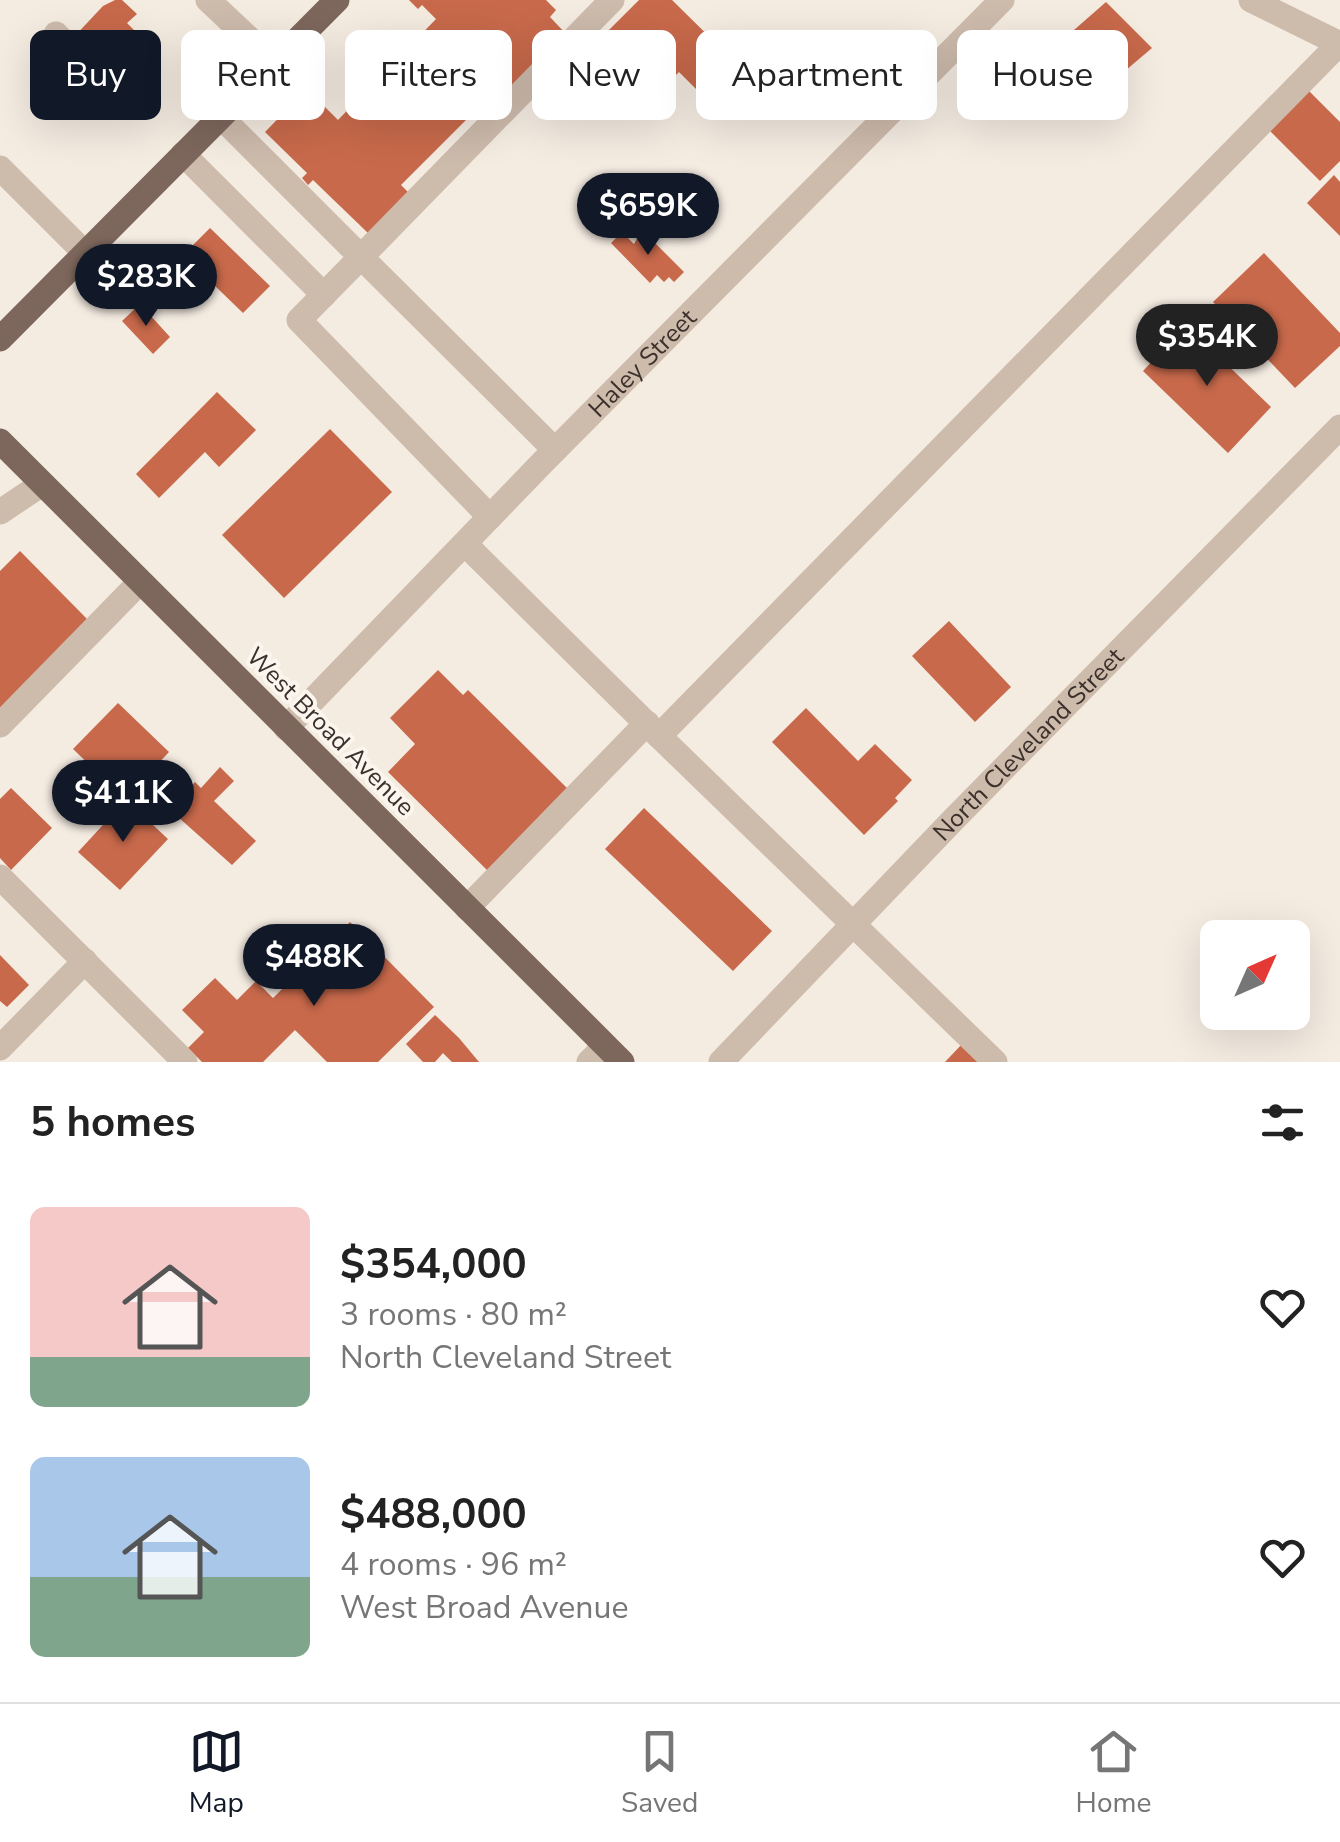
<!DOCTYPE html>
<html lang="en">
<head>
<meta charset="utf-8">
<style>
  :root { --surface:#fff; --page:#f2f2f2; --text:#222; --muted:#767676; --line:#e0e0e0; --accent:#111827 }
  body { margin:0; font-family:"Nunito Sans",sans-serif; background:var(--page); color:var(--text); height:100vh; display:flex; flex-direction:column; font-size:38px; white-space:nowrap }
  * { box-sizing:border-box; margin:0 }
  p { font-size:32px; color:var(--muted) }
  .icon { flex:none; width:55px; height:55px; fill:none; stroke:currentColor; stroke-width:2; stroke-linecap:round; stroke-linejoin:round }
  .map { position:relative; height:1062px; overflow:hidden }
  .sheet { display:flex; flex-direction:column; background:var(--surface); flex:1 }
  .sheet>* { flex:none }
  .banner { position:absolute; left:30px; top:30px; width:1280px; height:90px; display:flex; gap:20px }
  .needle { width:65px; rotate:45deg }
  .fabs { position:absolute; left:1200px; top:920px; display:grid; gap:20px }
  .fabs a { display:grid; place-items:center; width:110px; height:110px; border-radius:15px; background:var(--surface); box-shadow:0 10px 40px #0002; font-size:50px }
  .price { position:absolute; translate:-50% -85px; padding:0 22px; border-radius:35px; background:var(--accent); color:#fff; font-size:32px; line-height:65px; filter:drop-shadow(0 2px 5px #0008) }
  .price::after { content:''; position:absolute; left:50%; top:60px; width:30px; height:22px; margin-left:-15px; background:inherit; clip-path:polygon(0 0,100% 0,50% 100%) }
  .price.current { background:#222; color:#fff }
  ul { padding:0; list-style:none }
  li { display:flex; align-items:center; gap:30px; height:250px; padding:0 30px }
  li span { display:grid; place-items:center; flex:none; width:280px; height:200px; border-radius:15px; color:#555 }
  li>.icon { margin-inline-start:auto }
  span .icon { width:120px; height:120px; fill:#fffc; stroke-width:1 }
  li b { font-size:42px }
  h2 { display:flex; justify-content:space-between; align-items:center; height:120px; padding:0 30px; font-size:42px }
  .tag { padding:0 35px; border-radius:15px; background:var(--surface); box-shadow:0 10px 40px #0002; font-size:35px; line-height:90px }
  .tag.current { background:var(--accent); color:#fff }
  .menu { display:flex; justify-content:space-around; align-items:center; height:140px; border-top:2px solid var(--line); background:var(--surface); font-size:28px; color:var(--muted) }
  .menu a { display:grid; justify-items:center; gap:5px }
  .menu .current { color:var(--accent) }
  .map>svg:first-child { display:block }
  .building { fill:#c8694b }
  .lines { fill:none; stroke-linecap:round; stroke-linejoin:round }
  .minor { stroke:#cdbbac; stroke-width:25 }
  .major { stroke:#7d675c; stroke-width:25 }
  .labels { text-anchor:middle; stroke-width:8; stroke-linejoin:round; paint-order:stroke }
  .street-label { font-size:25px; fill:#3b302b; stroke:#fbf5ee }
</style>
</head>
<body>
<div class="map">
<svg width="1340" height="1062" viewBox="0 0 1340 1062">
  <rect width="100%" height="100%" fill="#f4ebe1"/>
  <g class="building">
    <polygon points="115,0 122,0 137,14 127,23 138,34 103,69 72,39 103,6"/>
    <polygon points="409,0 546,0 556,10 550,17 568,36 512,92 503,83 401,185 413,197 369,234 313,180 308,185 302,178 307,173 265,132 307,89 338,120 436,19 422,5 418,9"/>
    <polygon points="639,0 672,0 741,68 708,101 679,72 638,113 581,58"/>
    <polygon points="1106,2 1152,48 1119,76 1074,30"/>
    <polygon points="1309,91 1340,122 1340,161 1320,181 1269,130"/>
    <polygon points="1334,175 1340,182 1340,236 1307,203"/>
    <polygon points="210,228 270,286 243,313 183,255"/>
    <polygon points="622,232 634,244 639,235 646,242 650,238 684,272 674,282 669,277 664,282 657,275 650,283 611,243"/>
    <polygon points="1264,253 1340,333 1340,346 1295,388 1213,302"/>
    <polygon points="140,304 170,337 153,354 122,321"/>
    <polygon points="1186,325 1271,407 1228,453 1143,371"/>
    <polygon points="217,392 256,430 219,467 205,452 159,498 136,474"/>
    <polygon points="330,429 392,492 284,598 222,535"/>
    <polygon points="20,551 89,621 0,709 0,571"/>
    <polygon points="949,621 1011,687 975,722 912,656"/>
    <polygon points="438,670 463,695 468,690 569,790 489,872 388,772 415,744 390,718"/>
    <polygon points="118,703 169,752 125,799 73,749"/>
    <polygon points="806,708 858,761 875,744 912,780 895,798 898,801 864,835 772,742"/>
    <polygon points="220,767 234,781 214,801 256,841 232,865 169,809 195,782 201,788"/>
    <polygon points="11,788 52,828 11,870 0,858 0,799"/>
    <polygon points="126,800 168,839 120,890 78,852"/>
    <polygon points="644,808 772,931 733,971 605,849"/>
    <polygon points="350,922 434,1007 378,1062 327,1062 295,1030 263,1062 202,1062 188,1048 204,1032 182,1010 215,978 237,1000 256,981 273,998"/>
    <polygon points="0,955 29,985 7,1007 0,1001"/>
    <polygon points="435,1015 459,1038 479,1062 452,1062 443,1053 435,1062 423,1062 406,1044"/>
    <polygon points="963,1043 983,1062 945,1062"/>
  </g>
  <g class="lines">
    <g class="minor">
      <polyline points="208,0 275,63"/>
      <polyline points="1251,0 1340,44"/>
      <polyline points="56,34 102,80"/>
      <polyline points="221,117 361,257 299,320 490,517"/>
      <polyline points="183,154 324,295"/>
      <polyline points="0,168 85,253"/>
      <polyline points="555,450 361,257 612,0"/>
      <polyline points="0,512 42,484"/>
      <polyline points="465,544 659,736"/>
      <polyline points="0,725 139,583"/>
      <path id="s1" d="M 286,728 L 544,461 L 1002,0"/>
      <polyline points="0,877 185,1062"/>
      <polyline points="467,908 647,723"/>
      <polyline points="0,1048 85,961"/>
      <polyline points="589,1062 605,1046"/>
      <path id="s2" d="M 721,1062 L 954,819 L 1340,427"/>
      <polyline points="995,1062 659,736 1340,43"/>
    </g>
    <g class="major">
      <polyline points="0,339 337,0"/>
      <polyline points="0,441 622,1062"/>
    </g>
  </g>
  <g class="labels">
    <g class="street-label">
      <text dy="9" stroke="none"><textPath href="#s1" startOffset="510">Haley Street</textPath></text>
      <text transform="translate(331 731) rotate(45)" y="9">West Broad Avenue</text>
      <text dy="9" stroke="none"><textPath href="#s2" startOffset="442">North Cleveland Street</textPath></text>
    </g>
  </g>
</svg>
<div class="fabs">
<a><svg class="needle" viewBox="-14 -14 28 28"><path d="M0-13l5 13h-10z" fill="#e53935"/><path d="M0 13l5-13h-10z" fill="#767676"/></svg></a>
</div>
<b class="price" style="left:648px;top:258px">$659K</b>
<b class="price" style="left:146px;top:329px">$283K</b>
<b class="price current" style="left:1207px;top:389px">$354K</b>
<b class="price" style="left:123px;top:845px">$411K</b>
<b class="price" style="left:314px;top:1009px">$488K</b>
<div class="banner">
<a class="tag current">Buy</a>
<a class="tag">Rent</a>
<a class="tag">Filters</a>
<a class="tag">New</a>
<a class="tag">Apartment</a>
<a class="tag">House</a>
</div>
</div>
<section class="sheet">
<h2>5 homes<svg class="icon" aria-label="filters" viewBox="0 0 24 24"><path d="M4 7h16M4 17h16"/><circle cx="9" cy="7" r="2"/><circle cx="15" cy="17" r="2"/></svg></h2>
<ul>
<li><span style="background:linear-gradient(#f6c9c9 75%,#7fa58c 0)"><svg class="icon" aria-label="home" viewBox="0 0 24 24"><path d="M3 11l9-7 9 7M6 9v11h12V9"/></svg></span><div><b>$354,000</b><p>3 rooms · 80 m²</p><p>North Cleveland Street</p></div><svg class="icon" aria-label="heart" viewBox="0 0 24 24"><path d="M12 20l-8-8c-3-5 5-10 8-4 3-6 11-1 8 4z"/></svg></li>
<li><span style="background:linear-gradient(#a9c7e8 60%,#7fa58c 0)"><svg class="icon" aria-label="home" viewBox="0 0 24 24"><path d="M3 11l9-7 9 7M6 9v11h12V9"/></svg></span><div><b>$488,000</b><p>4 rooms · 96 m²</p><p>West Broad Avenue</p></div><svg class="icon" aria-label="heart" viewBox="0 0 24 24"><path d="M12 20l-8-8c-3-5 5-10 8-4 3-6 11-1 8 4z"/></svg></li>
</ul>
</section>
<nav class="menu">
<a class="current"><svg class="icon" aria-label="map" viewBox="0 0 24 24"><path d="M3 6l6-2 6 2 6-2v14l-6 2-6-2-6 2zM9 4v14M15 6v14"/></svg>Map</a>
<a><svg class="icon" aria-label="saved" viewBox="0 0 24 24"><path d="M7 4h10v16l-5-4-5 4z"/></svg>Saved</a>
<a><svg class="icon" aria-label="home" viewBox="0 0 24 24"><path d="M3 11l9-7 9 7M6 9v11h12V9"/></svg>Home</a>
</nav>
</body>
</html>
